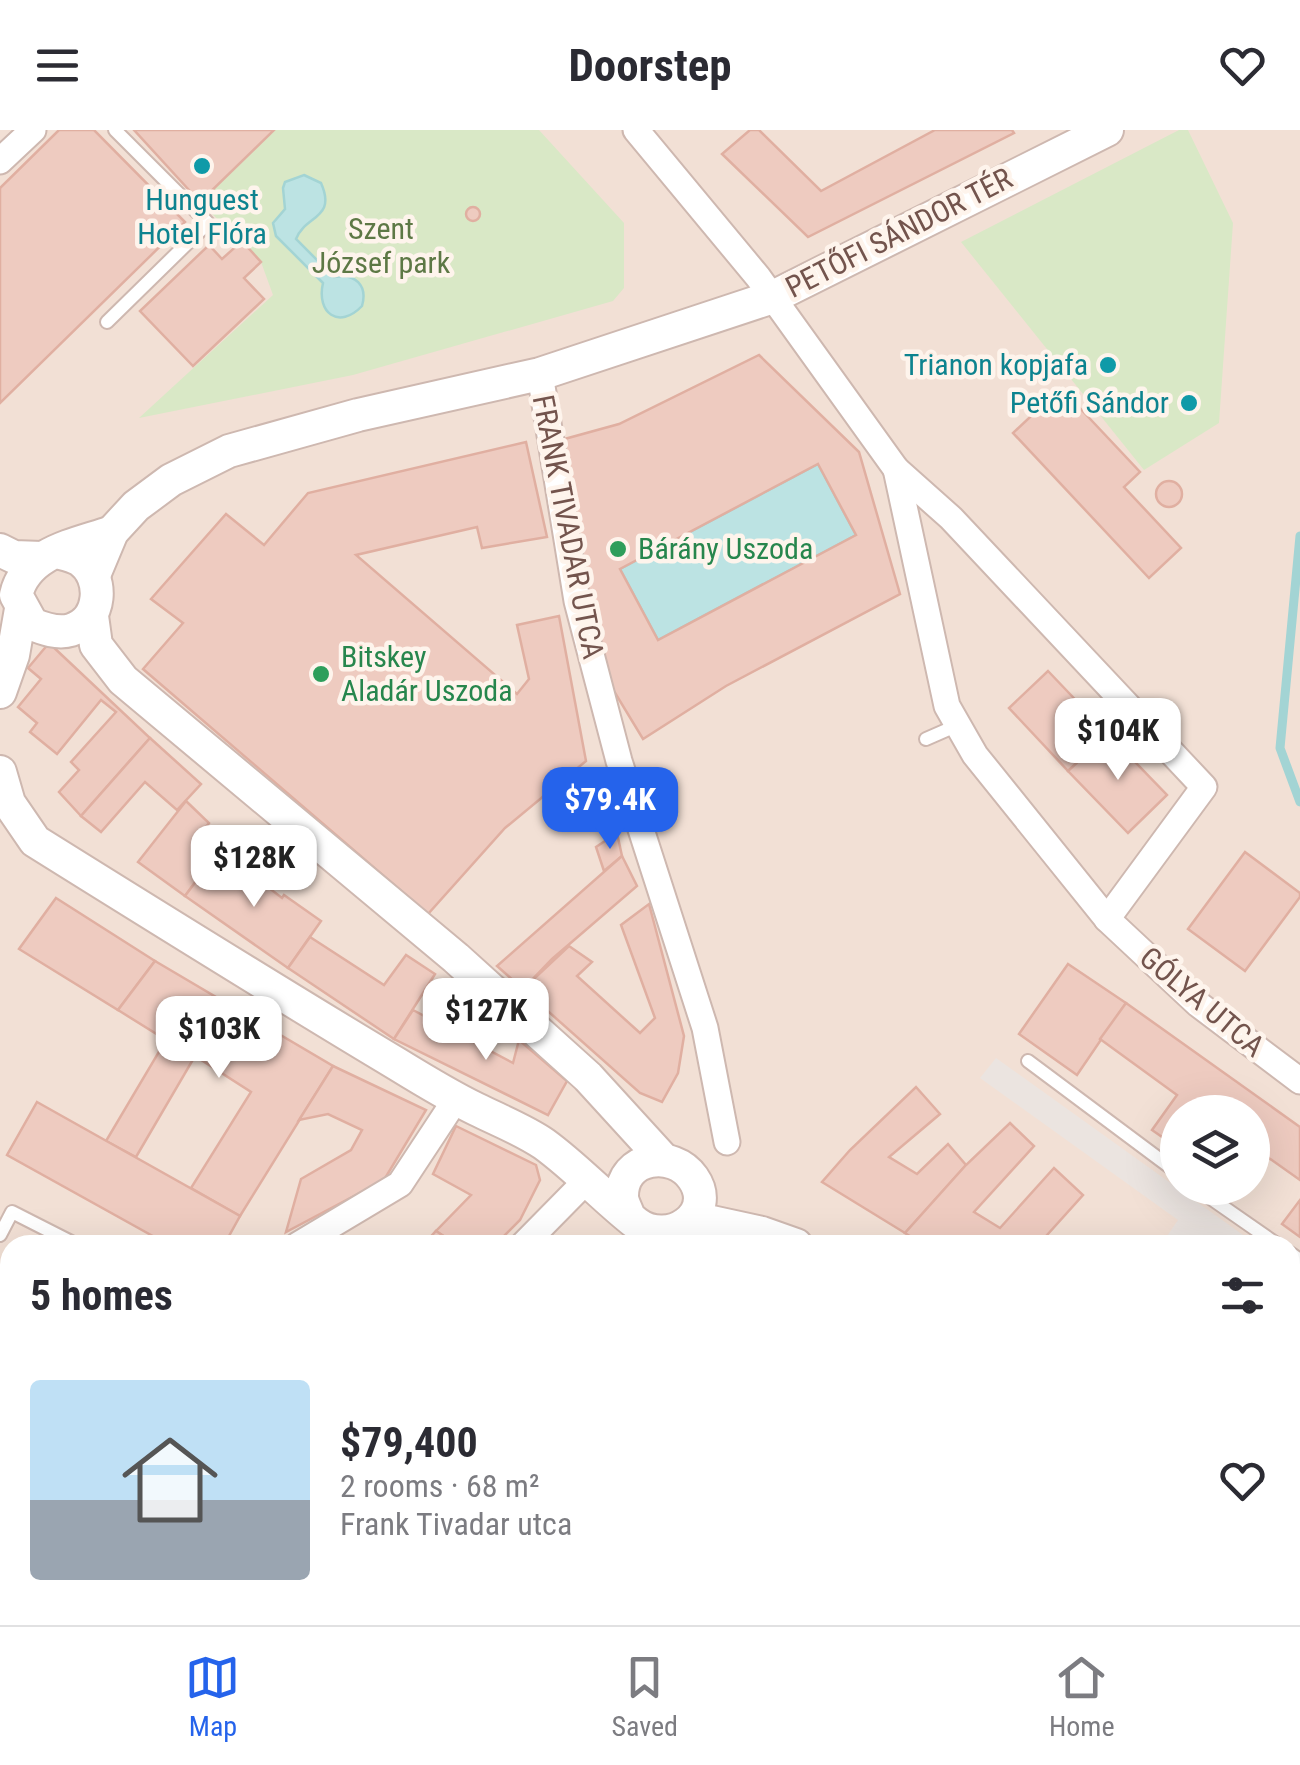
<!DOCTYPE html>
<html lang="en">
<head>
<meta charset="utf-8">
<style>
  :root { --surface:#fff; --page:#f7f7f7; --text:#2b2b33; --muted:#7c7c81; --line:#e1e1e2; --accent:#2563eb }
  body { margin:0; font-family:"Roboto Condensed",sans-serif; background:var(--page); color:var(--text); height:100vh; display:flex; flex-direction:column; font-size:38px; white-space:nowrap }
  * { box-sizing:border-box; margin:0 }
  p { font-size:32px; color:var(--muted) }
  .icon { flex:none; width:55px; height:55px; fill:none; stroke:currentColor; stroke-width:2; stroke-linecap:round; stroke-linejoin:round }
  .map { position:relative; flex:1; overflow:hidden }
  .sheet { position:absolute; left:0px; top:1105px; width:1300px; height:390px; display:flex; flex-direction:column; background:var(--surface); border-radius:30px 30px 0 0; box-shadow:0 10px 40px #0002 }
  .sheet>* { flex:none }
  .controls { position:absolute; left:1160px; top:965px; display:grid; gap:20px }
  .controls a { display:grid; place-items:center; width:110px; height:110px; border-radius:50%; background:var(--surface); box-shadow:0 10px 40px #0002; font-size:50px }
  .price { position:absolute; translate:-50% -85px; padding:0 22px; border-radius:20px; background:#fff; color:#222; font-size:32px; line-height:65px; filter:drop-shadow(0 2px 5px #0008) }
  .price::after { content:''; position:absolute; left:50%; top:60px; width:30px; height:22px; margin-left:-15px; background:inherit; clip-path:polygon(0 0,100% 0,50% 100%) }
  .price.on { background:var(--accent); color:#fff }
  ul { padding:0; list-style:none }
  li { display:flex; align-items:center; gap:30px; height:250px; padding:0 30px }
  li span { display:grid; place-items:center; flex:none; width:280px; height:200px; border-radius:10px; color:#555 }
  li>.icon { margin-inline-start:auto }
  span .icon { width:120px; height:120px; fill:#fffc; stroke-width:1 }
  li b { font-size:42px }
  h2 { display:flex; justify-content:space-between; align-items:center; height:120px; padding:0 30px; font-size:42px }
  header { display:flex; justify-content:space-between; align-items:center; height:130px; padding:0 30px; background:var(--surface); font-size:45px; font-weight:700 }
  .menu { display:flex; justify-content:space-around; align-items:center; height:140px; border-top:2px solid var(--line); background:var(--surface); font-size:28px; color:var(--muted) }
  .menu a { display:grid; justify-items:center; gap:5px }
  .menu .on { color:var(--accent) }
  .map>svg:first-child { display:block }
  .residential { fill:#f2e0d5; fill-rule:evenodd }
  .industrial { fill:#ebe4e0 }
  .green { fill:#d9e8c6 }
  .water { fill:#bce3e3; stroke:#a3d4d4; stroke-width:2.5 }
  .lines { fill:none; stroke-linecap:round; stroke-linejoin:round }
  .stream { stroke:#a3d4d4; stroke-width:9 }
  .building { fill:#eecbc0; stroke:#e0afa1; stroke-width:2.5; fill-rule:evenodd }
  .service-casing { stroke:#ceb8b0; stroke-width:16 }
  .minor-casing { stroke:#ceb8b0; stroke-width:29 }
  .tertiary-casing { stroke:#ceb8b0; stroke-width:36 }
  .service { stroke:#fff; stroke-width:12 }
  .minor { stroke:#fff; stroke-width:25 }
  .tertiary { stroke:#fff; stroke-width:32 }
  .culture-dot { fill:#0f9aa8; stroke:#fef4ec; stroke-width:4 }
  .leisure-dot { fill:#2e9e5b; stroke:#fef4ec; stroke-width:4 }
  .labels { text-anchor:middle; stroke-width:9; stroke-linejoin:round; paint-order:stroke }
  .culture-label { font-size:30px; fill:#0d838f; stroke:#fef4ec; text-anchor:end }
  .park-label { font-size:30px; fill:#5d7845; stroke:#fef4ec }
  .street-label { font-size:30px; fill:#73544d; stroke:#fef4ec }
  .leisure-label { font-size:30px; fill:#27864d; stroke:#fef4ec; text-anchor:start }
</style>
</head>
<body>
<header><svg class="icon" aria-label="menu" viewBox="0 0 24 24"><path d="M4 6h16M4 12h16M4 18h16"/></svg>Doorstep<svg class="icon" aria-label="heart" viewBox="0 0 24 24"><path d="M12 20l-8-8c-3-5 5-10 8-4 3-6 11-1 8 4z"/></svg></header>
<div class="map">
<svg width="1300" height="1495" viewBox="0 0 1300 1495">
  <rect width="100%" height="100%" fill="#fbf0e6"/>
  <path class="residential" d="M 0,0 L 1300,0 L 1300,1495 L 0,1495 ZM 1178,982 L 1252,982 L 1252,1058 L 1178,1058 ZM 10,1115 L 1290,1115 L 1290,1485 L 10,1485 Z"/>
  <polygon class="industrial" points="996,928 1257,1115 1216,1115 1210,1110 1206,1115 1161,1115 1178,1090 980,948"/>
  <g class="green">
    <polygon points="274,0 539,0 624,93 624,158 613,171 353,245 139,288 273,165 261,132 200,72"/>
    <polygon points="1179,0 1188,0 1233,93 1219,293 1144,340 961,112"/>
    <polygon points="907,1485 1024,1485 1035,1495 899,1495"/>
  </g>
  <g class="water">
    <path d="M 304,45 L 321,53 C 337,89 305,85 296,109 L 334,147 C 355,143 368,155 362,176 C 339,200 316,183 323,153 L 276,106 L 273,93 L 285,79 L 283,58 L 285,52 Z"/>
    <polygon points="818,334 856,405 658,510 620,439"/>
  </g>
  <g class="lines">
    <polyline class="stream" points="1300,406 1280,618 1300,672"/>
  </g>
  <g class="building">
    <polygon points="59,0 94,0 185,92 0,273 0,58"/>
    <polygon points="134,0 274,0 200,72"/>
    <polygon points="750,0 759,0 821,61 935,0 1012,0 1014,3 808,107 722,24"/>
    <circle cx="473" cy="84" r="7"/>
    <polygon points="242,111 261,132 244,148 264,169 193,236 140,181 209,115 222,129"/>
    <path d="M 759,225 L 859,322 L 900,464 L 726,556 L 643,609 L 606,548 L 580,432 L 561,310 L 619,294 ZM 818,334 L 856,405 L 658,510 L 620,439 Z"/>
    <polygon points="1061,258 1140,342 1124,357 1181,418 1149,448 1013,303"/>
    <polygon points="526,312 547,407 482,418 477,397 356,425 517,564 529,549 517,495 559,486 586,631 505,698 428,784 143,539 183,493 151,469 226,384 264,415 308,363"/>
    <circle cx="1169" cy="364" r="13"/>
    <polygon points="49,513 150,608 81,686 59,662 79,640 71,632 116,582 101,570 57,624 30,602 37,593 18,577 41,549 28,538"/>
    <polygon points="1048,541 1108,604 1068,641 1009,578"/>
    <polygon points="1108,604 1167,665 1128,703 1068,641"/>
    <polygon points="150,608 201,654 177,680 145,652 101,702 81,686"/>
    <polygon points="186,671 209,693 197,708 217,723 185,766 138,732"/>
    <polygon points="617,703 622,726 604,741 596,717"/>
    <polygon points="1245,722 1300,763 1300,767 1245,841 1188,799"/>
    <polygon points="217,723 245,745 247,741 282,768 284,765 321,791 288,838 185,766"/>
    <polygon points="622,726 637,756 552,829 523,859 497,836"/>
    <polygon points="56,768 155,831 118,880 19,819"/>
    <polygon points="649,774 684,906 678,943 662,972 640,963 523,859 569,816 592,832 577,846 640,903 655,888 621,795"/>
    <polygon points="310,807 384,855 406,825 435,844 394,909 288,838"/>
    <polygon points="155,831 333,936 240,1086 191,1058 251,962 195,926 136,1027 106,1011 166,910 118,880"/>
    <polygon points="1068,834 1126,873 1077,945 1019,904"/>
    <polygon points="1126,873 1300,997 1300,1050 1252,1016 1252,982 1178,982 1178,1018 1152,1000 1177,965 1100,909"/>
    <polygon points="413,880 513,933 519,910 567,951 548,985 394,909"/>
    <polygon points="333,936 426,980 384,1050 286,1102 301,1049 351,1020 362,1000 328,984 299,990"/>
    <polygon points="916,957 940,984 889,1027 917,1044 948,1014 966,1035 905,1103 822,1052 850,1020"/>
    <polygon points="37,972 240,1086 224,1115 169,1115 7,1025"/>
    <polygon points="1010,993 1034,1016 974,1082 1000,1098 1054,1038 1083,1065 1038,1115 924,1115 905,1103 966,1035"/>
    <polygon points="456,996 536,1035 540,1050 520,1090 495,1115 457,1115 436,1101 471,1065 433,1044"/>
    <polygon points="1300,1070 1300,1107 1282,1094"/>
    <polygon points="436,1101 457,1115 423,1115"/>
    <polygon points="0,1261 10,1261 10,1296 0,1295"/>
    <polygon points="1290,1398 1300,1405 1300,1495 1266,1495 1272,1485 1290,1485 1290,1458 1298,1445 1290,1440"/>
    <polygon points="10,1404 10,1433 1,1435 0,1405"/>
    <polygon points="0,1484 24,1485 26,1495 0,1495"/>
    <polygon points="24,1485 52,1485 54,1495 26,1495"/>
    <polygon points="52,1485 75,1485 78,1495 54,1495"/>
    <polygon points="75,1485 103,1485 105,1495 78,1495"/>
    <polygon points="103,1485 229,1485 232,1495 199,1495 197,1490 181,1495 105,1495"/>
    <polygon points="330,1485 415,1485 424,1495 340,1495"/>
    <polygon points="470,1485 514,1485 520,1495 476,1495"/>
    <polygon points="610,1485 685,1485 669,1495 595,1495"/>
    <polygon points="839,1485 886,1485 877,1495 850,1495"/>
  </g>
  <g class="lines">
    <g class="service-casing">
      <g id="service">
        <polyline points="107,192 208,93 115,0"/>
        <polyline points="926,609 958,595"/>
        <polyline points="639,693 664,680"/>
        <polyline points="1028,931 1178,1043"/>
        <polyline points="1196,1058 1278,1115"/>
        <polyline points="0,1105 12,1082 77,1115"/>
        <polyline points="1290,1123 1300,1130"/>
      </g>
    </g>
    <g class="minor-casing">
      <g id="minor">
        <polyline points="636,0 758,147 896,339 951,388 1204,657 1107,789"/>
        <polyline points="0,31 33,0"/>
        <polyline points="540,244 577,471 619,631 705,898 727,1012"/>
        <polyline points="896,339 947,576 975,625 1107,789 1198,874 1300,951"/>
        <polyline points="298,1115 400,1054 456,969"/>
        <polyline points="523,1115 587,1050"/>
        <polyline points="0,1225 10,1227"/>
        <polyline points="1290,1308 1300,1291"/>
        <polyline points="0,1461 10,1460"/>
      </g>
    </g>
    <g class="tertiary-casing">
      <g id="tertiary">
        <polyline points="0,420 14,427 42,428"/>
        <path d="M 57,422 C 64,424 74,426 80,430 C 105,447 102,491 71,500 C 58,504 44,499 32,494 L 16,465 C 26,422 75,415 112,402"/>
        <polyline points="94,445 112,402 136,376 171,350 229,321 358,285 540,244 773,167 1107,0"/>
        <polyline points="92,486 96,515 123,550 456,828 588,947 662,1028"/>
        <polyline points="0,562 13,525 21,479"/>
        <path d="M 0,642 L 9,673 L 35,711 C 155,786 275,861 397,934 C 423,950 449,966 476,979 C 498,990 524,1000 544,1014 C 577,1038 604,1068 636,1093 C 669,1118 718,1084 693,1048 C 673,1019 622,1026 622,1066 C 622,1072 627,1081 629,1087"/>
        <polyline points="693,1088 762,1103 796,1115"/>
        <polyline points="1290,1373 1300,1380"/>
        <polyline points="787,1485 791,1495"/>
      </g>
    </g>
    <use href="#service" class="service"/>
    <use href="#minor" class="minor"/>
    <use href="#tertiary" class="tertiary"/>
  </g>
  <g class="culture-dot">
    <circle cx="202" cy="36" r="10"/>
    <circle cx="1108" cy="235" r="10"/>
    <circle cx="1189" cy="273" r="10"/>
  </g>
  <g class="leisure-dot">
    <circle cx="618" cy="419" r="10"/>
    <circle cx="321" cy="544" r="10"/>
  </g>
  <g class="labels">
    <g class="culture-label">
      <text x="202" y="80" text-anchor="middle">Hunguest<tspan x="202" dy="34">Hotel Flóra</tspan></text>
      <text x="1088" y="245">Trianon kopjafa</text>
      <text x="1169" y="283">Petőfi Sándor</text>
    </g>
    <g class="park-label">
      <text x="381" y="109">Szent<tspan x="381" dy="34">József park</tspan></text>
    </g>
    <g class="street-label">
      <text transform="translate(899 103) rotate(-27)" y="10">PETŐFI SÁNDOR TÉR</text>
      <text transform="translate(568 397) rotate(79)" y="10">FRANK TIVADAR UTCA</text>
      <text transform="translate(1202 872) rotate(40)" y="10">GÓLYA UTCA</text>
    </g>
    <g class="leisure-label">
      <text x="638" y="429">Bárány Uszoda</text>
      <text x="341" y="537">Bitskey<tspan x="341" dy="34">Aladár Uszoda</tspan></text>
    </g>
  </g>
</svg>
<div class="controls">
<a><svg class="icon" aria-label="layers" viewBox="0 0 24 24"><path d="M12 4l9 5-9 5-9-5zM3 14l9 5 9-5"/></svg></a>
</div>
<b class="price" style="left:1118px;top:653px">$104K</b>
<b class="price on" style="left:610px;top:722px">$79.4K</b>
<b class="price" style="left:254px;top:780px">$128K</b>
<b class="price" style="left:486px;top:933px">$127K</b>
<b class="price" style="left:219px;top:951px">$103K</b>
<section class="sheet">
<h2>5 homes<svg class="icon" aria-label="filters" viewBox="0 0 24 24"><path d="M4 7h16M4 17h16"/><circle cx="9" cy="7" r="2"/><circle cx="15" cy="17" r="2"/></svg></h2>
<ul>
<li><span style="background:linear-gradient(#bfe0f5 60%,#9aa5b1 0)"><svg class="icon" aria-label="home" viewBox="0 0 24 24"><path d="M3 11l9-7 9 7M6 9v11h12V9"/></svg></span><div><b>$79,400</b><p>2 rooms · 68 m²</p><p>Frank Tivadar utca</p></div><svg class="icon" aria-label="heart" viewBox="0 0 24 24"><path d="M12 20l-8-8c-3-5 5-10 8-4 3-6 11-1 8 4z"/></svg></li>
</ul>
</section>
</div>
<nav class="menu">
<a class="on"><svg class="icon" aria-label="map" viewBox="0 0 24 24"><path d="M3 6l6-2 6 2 6-2v14l-6 2-6-2-6 2zM9 4v14M15 6v14"/></svg>Map</a>
<a><svg class="icon" aria-label="saved" viewBox="0 0 24 24"><path d="M7 4h10v16l-5-4-5 4z"/></svg>Saved</a>
<a><svg class="icon" aria-label="home" viewBox="0 0 24 24"><path d="M3 11l9-7 9 7M6 9v11h12V9"/></svg>Home</a>
</nav>
</body>
</html>
